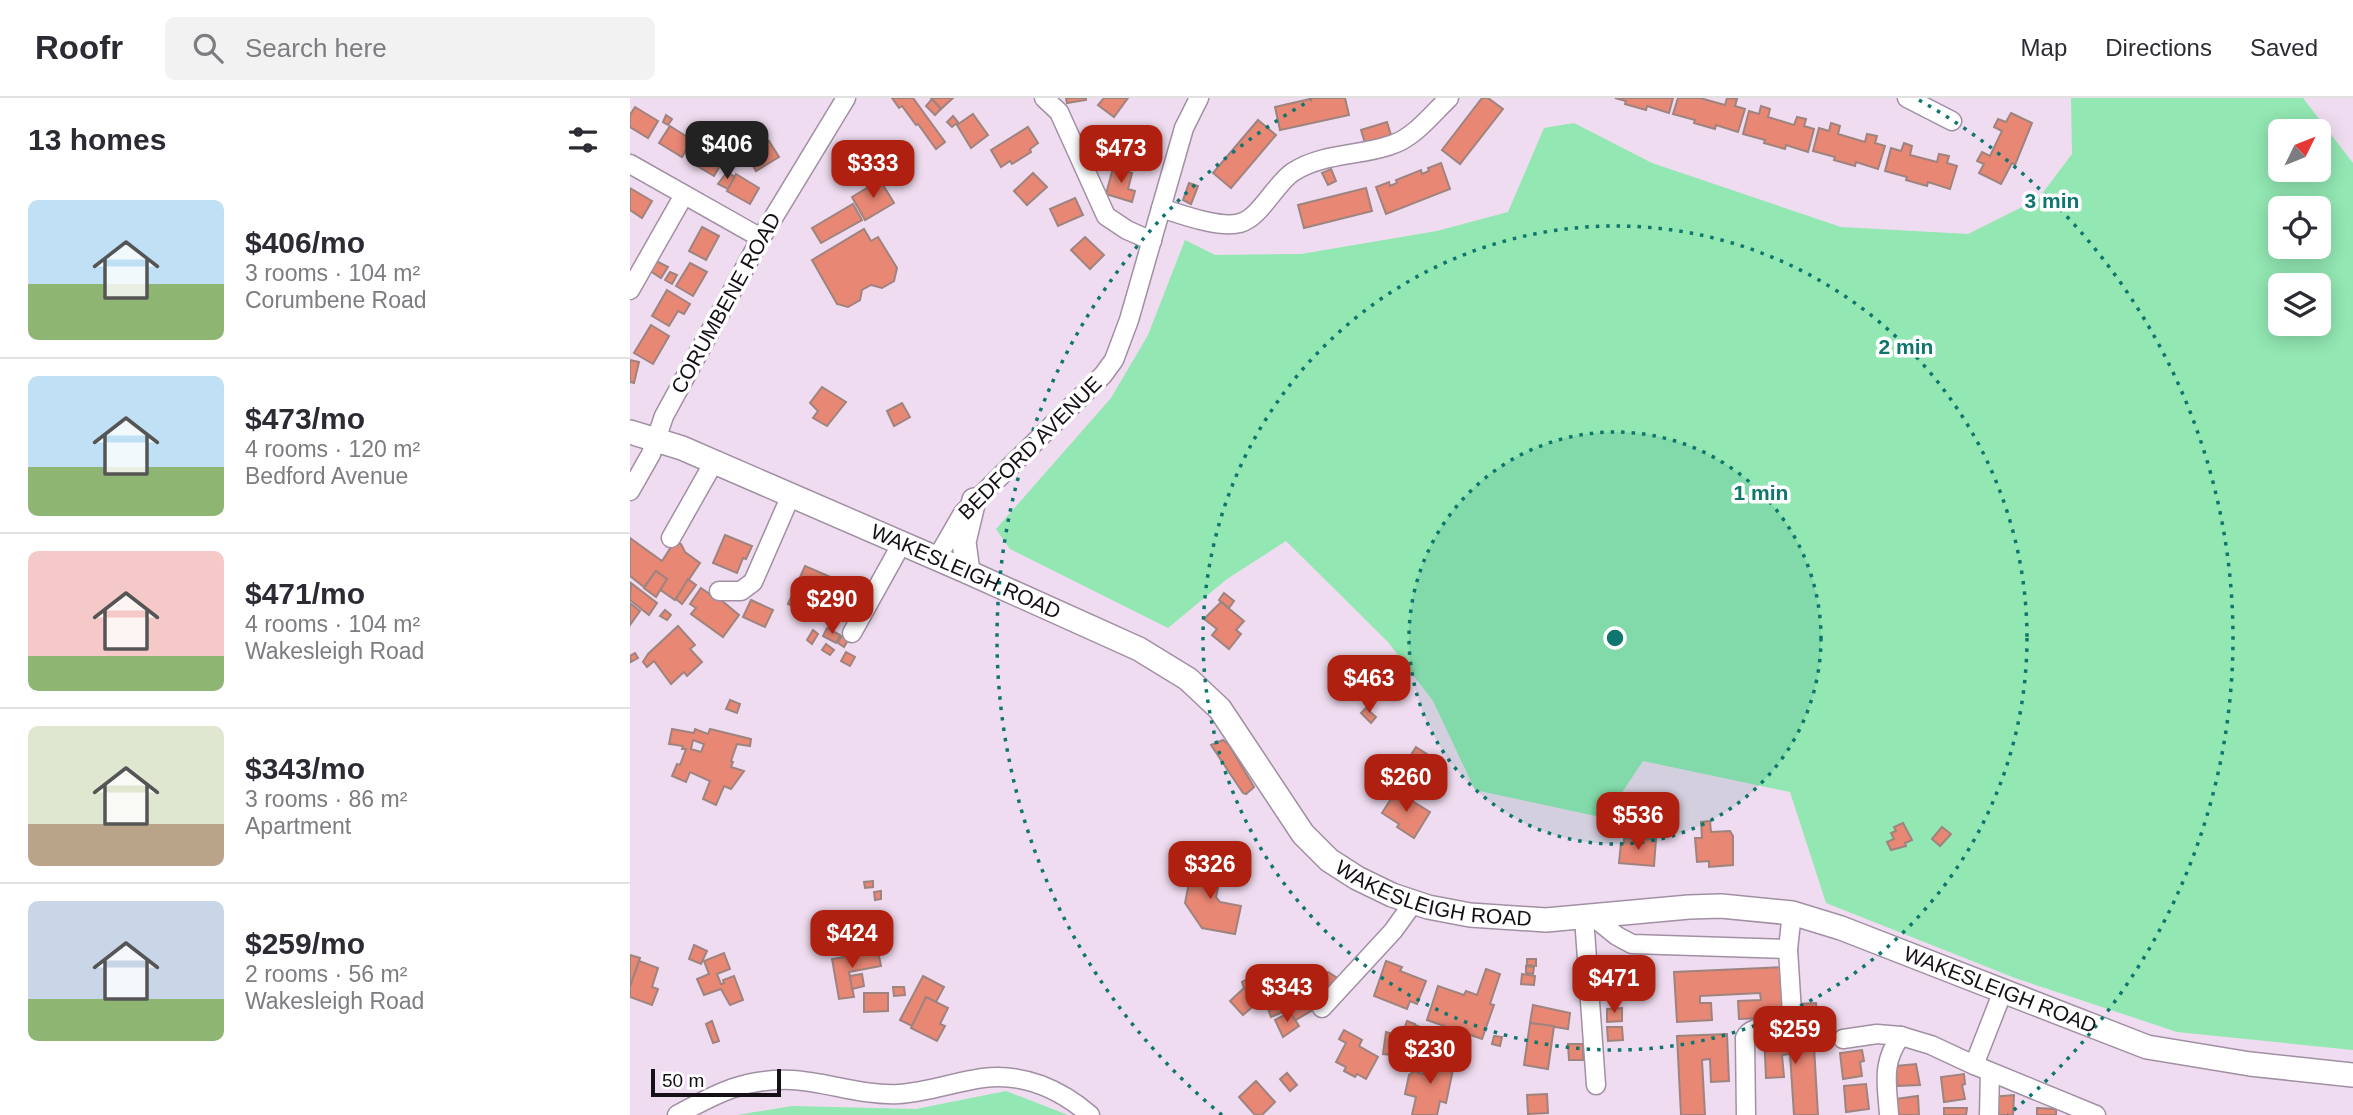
<!DOCTYPE html>
<html lang="en">
<head>
<meta charset="utf-8">
<style>
  :root { --surface:#fff; --page:#f2f2f3; --text:#2b2b33; --muted:#7c7c81; --line:#e1e1e2; --accent:#af2010 }
  body { margin:0; font-family:Arial,sans-serif; background:var(--page); color:var(--text); height:100vh; display:flex; flex-direction:column; font-size:26px; white-space:nowrap }
  * { box-sizing:border-box; margin:0 }
  p { font-size:23px; color:var(--muted) }
  .icon { flex:none; width:38px; height:38px; fill:none; stroke:currentColor; stroke-width:2; stroke-linecap:round; stroke-linejoin:round }
  .map { position:relative; flex:1; overflow:hidden }
  .side { display:flex; flex-direction:column; background:var(--surface); width:630px }
  .side>* { flex:none }
  .needle { width:46px; rotate:47deg }
  .buttons { position:absolute; left:1638px; top:21px; display:grid; gap:14px }
  .buttons a { display:grid; place-items:center; width:63px; height:63px; border-radius:10px; background:var(--surface); box-shadow:0 4px 18px #0003; font-size:35px }
  .scale { position:absolute; left:21px; bottom:18px; width:130px; box-sizing:border-box; padding-left:7px; border:4px solid #150f16; border-top:0; font-size:19px; line-height:24px; white-space:nowrap; color:#150f16; -webkit-text-stroke:5px #fff; paint-order:stroke }
  .price { position:absolute; translate:-50% -60px; padding:0 16px; border-radius:14px; background:var(--accent); color:#fff; font-size:23px; line-height:46px; filter:drop-shadow(0 2px 4px #0008) }
  .price::after { content:''; position:absolute; left:50%; top:42px; width:21px; height:16px; margin-left:-10px; background:inherit; clip-path:polygon(0 0,100% 0,50% 100%) }
  .price.current { background:#222; color:#fff }
  ul { padding:0; list-style:none }
  li { display:flex; align-items:center; gap:21px; height:175px; padding:0 28px }
  li+li { border-top:2px solid var(--line) }
  li span { display:grid; place-items:center; flex:none; width:196px; height:140px; border-radius:10px; color:#555 }
  li>.icon { margin-inline-start:auto }
  span .icon { width:84px; height:84px; fill:#fffc; stroke-width:1 }
  li b { font-size:30px }
  h2 { display:flex; justify-content:space-between; align-items:center; height:84px; padding:0 28px; font-size:30px }
  header { display:flex; align-items:center; gap:42px; box-sizing:border-box; height:98px; padding:0 35px; background:var(--surface); border-bottom:2px solid var(--line) }
  header strong { font-size:33px }
  nav { display:flex; gap:38px; margin-inline-start:auto; font-size:24px }
  .search { width:490px; height:63px; background:var(--page); display:flex; align-items:center; gap:18px; box-sizing:border-box; padding:0 24px; border-radius:10px; color:var(--muted); font-size:26px }
  main { display:flex; flex:1; min-height:0 }
  .map>svg:first-child { display:block }
  .green { fill:#92e7b2; fill-rule:evenodd }
  .building { fill:#e98775; stroke:#9e837e; stroke-width:2; fill-rule:evenodd }
  .lines { fill:none; stroke-linecap:round; stroke-linejoin:round }
  .minor-casing { stroke:#a190a3; stroke-width:21 }
  .major-casing { stroke:#a190a3; stroke-width:26 }
  .minor { stroke:#fff; stroke-width:18 }
  .major { stroke:#fff; stroke-width:23 }
  .ring { fill:none; stroke:#0f766e; stroke-width:3.5; stroke-dasharray:3.5 7 }
  .labels { text-anchor:middle; stroke-width:7; stroke-linejoin:round; paint-order:stroke }
  .street-label { font-size:21px; fill:#150f16; stroke:#fff }
  .centre { fill:#0f766e; stroke:#fff; stroke-width:3.5 }
  .ring-label { font-size:21px; text-anchor:middle; font-weight:bold; fill:#0f766e; stroke:#fff; stroke-width:7; stroke-linejoin:round; paint-order:stroke }
</style>
</head>
<body>
<header>
<strong>Roofr</strong>
<div class="search"><svg class="icon" aria-label="search" viewBox="0 0 24 24"><circle cx="10" cy="10" r="6"/><path d="M15 15l6 6"/></svg>Search here</div>
<nav><a>Map</a><a>Directions</a><a>Saved</a></nav>
</header>
<main>
<section class="side">
<h2>13 homes<svg class="icon" aria-label="filters" viewBox="0 0 24 24"><path d="M4 7h16M4 17h16"/><circle cx="9" cy="7" r="2"/><circle cx="15" cy="17" r="2"/></svg></h2>
<ul>
<li><span style="background:linear-gradient(#bfe0f5 60%,#8fb573 0)"><svg class="icon" aria-label="home" viewBox="0 0 24 24"><path d="M3 11l9-7 9 7M6 9v11h12V9"/></svg></span><div><b>$406/mo</b><p>3 rooms · 104 m²</p><p>Corumbene Road</p></div></li>
<li><span style="background:linear-gradient(#bfe0f5 65%,#8fb573 0)"><svg class="icon" aria-label="home" viewBox="0 0 24 24"><path d="M3 11l9-7 9 7M6 9v11h12V9"/></svg></span><div><b>$473/mo</b><p>4 rooms · 120 m²</p><p>Bedford Avenue</p></div></li>
<li><span style="background:linear-gradient(#f6c9c9 75%,#8fb573 0)"><svg class="icon" aria-label="home" viewBox="0 0 24 24"><path d="M3 11l9-7 9 7M6 9v11h12V9"/></svg></span><div><b>$471/mo</b><p>4 rooms · 104 m²</p><p>Wakesleigh Road</p></div></li>
<li><span style="background:linear-gradient(#dfe7d0 70%,#b9a48a 0)"><svg class="icon" aria-label="home" viewBox="0 0 24 24"><path d="M3 11l9-7 9 7M6 9v11h12V9"/></svg></span><div><b>$343/mo</b><p>3 rooms · 86 m²</p><p>Apartment</p></div></li>
<li><span style="background:linear-gradient(#c9d6e8 70%,#8fb573 0)"><svg class="icon" aria-label="home" viewBox="0 0 24 24"><path d="M3 11l9-7 9 7M6 9v11h12V9"/></svg></span><div><b>$259/mo</b><p>2 rooms · 56 m²</p><p>Wakesleigh Road</p></div></li>
</ul>
</section>
<div class="map">
<svg width="1723" height="1017" viewBox="0 0 1723 1017">
  <rect width="100%" height="100%" fill="#efdcf0"/>
  <g class="green">
    <path d="M 1441,0 L 1673,0 L 1723,65 L 1723,952 L 1547,934 L 1385,880 L 1196,805 L 1160,694 L 1013,663 L 975,720 L 845,692 L 803,603 L 758,544 L 656,443 L 597,481 L 538,530 L 380,451 L 366,431 L 481,300 L 518,237 L 555,142 L 585,157 L 671,156 L 807,133 L 878,114 L 914,30 L 944,25 L 1022,65 L 1211,129 L 1338,136 L 1408,101 L 1442,56 ZM 1650,33 L 1689,33 L 1689,72 L 1650,72 ZM 1650,110 L 1689,110 L 1689,149 L 1650,149 ZM 1650,187 L 1689,187 L 1689,226 L 1650,226 Z"/>
    <polygon points="376,993 438,1017 107,1017 162,1008 286,1011"/>
  </g>
  <g class="building">
    <polygon points="262,0 283,0 315,44 306,51 288,26 286,27 272,8 269,10"/>
    <polygon points="301,0 323,0 311,11"/>
    <polygon points="436,0 456,0 456,2 437,5"/>
    <polygon points="474,0 498,0 484,19 468,7"/>
    <polygon points="684,0 715,0 719,17 650,32 645,9"/>
    <polygon points="852,0 858,0 873,11 830,66 812,52"/>
    <polygon points="985,0 1043,0 1039,15 1017,8 1016,12 995,6 996,3"/>
    <polygon points="1048,0 1070,0 1095,7 1097,0 1107,1 1105,8 1115,11 1108,34 1086,27 1085,31 1064,25 1065,22 1043,16"/>
    <polygon points="302,1 311,11 305,17 296,8"/>
    <polygon points="1131,8 1140,11 1138,19 1164,27 1167,19 1176,21 1174,28 1184,31 1178,54 1156,47 1155,51 1134,45 1135,42 1113,36 1119,13 1129,16"/>
    <polygon points="5,9 28,23 18,40 0,29 0,17"/>
    <polygon points="1381,15 1402,25 1385,67 1382,65 1371,86 1349,75 1354,66 1347,63 1352,54 1360,58 1372,33 1364,29 1368,21 1376,24"/>
    <polygon points="343,16 358,37 341,50 327,27"/>
    <polygon points="36,17 42,21 38,27 33,24"/>
    <polygon points="323,18 328,24 322,29 317,24"/>
    <polygon points="628,22 646,37 601,90 583,75"/>
    <polygon points="757,24 761,37 735,45 731,32"/>
    <polygon points="1201,25 1210,28 1208,36 1235,44 1237,36 1247,38 1245,45 1255,48 1248,71 1226,64 1225,68 1204,62 1205,59 1183,53 1189,30 1199,33"/>
    <polygon points="40,28 62,42 52,59 29,45"/>
    <polygon points="500,28 508,46 469,64 461,47"/>
    <polygon points="398,29 408,45 400,51 401,54 382,66 380,63 371,69 361,52"/>
    <polygon points="135,39 138,43 129,48 127,44"/>
    <polygon points="139,43 149,59 126,73 116,56"/>
    <polygon points="1274,45 1282,48 1280,57 1307,64 1309,56 1319,58 1317,65 1327,68 1320,91 1298,84 1297,88 1276,82 1277,79 1255,73 1261,50 1271,53"/>
    <polygon points="72,48 94,61 84,78 62,65"/>
    <polygon points="97,48 106,49 104,56 96,55"/>
    <polygon points="224,57 235,66 231,70 221,62"/>
    <polygon points="215,65 225,74 221,79 211,70"/>
    <polygon points="811,65 820,91 756,116 746,89 759,84 760,88 767,85 766,82 791,72 792,76 799,73 798,70"/>
    <polygon points="483,70 502,75 498,91 505,93 502,104 476,96"/>
    <polygon points="701,71 706,83 698,87 692,75"/>
    <polygon points="97,74 105,79 98,91 88,86"/>
    <polygon points="403,75 417,89 397,107 384,93"/>
    <polygon points="106,76 129,90 120,106 97,93"/>
    <polygon points="250,82 264,105 235,122 222,99"/>
    <polygon points="559,85 568,88 561,106 553,102"/>
    <polygon points="0,90 22,103 12,120 0,112"/>
    <polygon points="736,90 742,113 674,130 668,107"/>
    <polygon points="445,100 453,117 428,128 420,111"/>
    <polygon points="223,106 232,122 191,145 182,130"/>
    <polygon points="72,129 89,138 76,162 59,153"/>
    <polygon points="234,131 241,143 248,139 267,170 264,183 252,190 241,187 232,192 230,202 218,209 207,206 182,162"/>
    <polygon points="455,139 474,157 460,171 441,152"/>
    <polygon points="26,163 38,169 31,180 20,173"/>
    <polygon points="60,165 77,174 63,198 46,188"/>
    <polygon points="40,174 47,177 42,186 35,182"/>
    <polygon points="37,192 60,206 54,216 48,213 39,228 22,218"/>
    <polygon points="21,227 39,238 23,266 4,255"/>
    <polygon points="0,262 9,264 4,285 0,284"/>
    <polygon points="192,289 216,304 197,328 183,320 188,313 180,305"/>
    <polygon points="272,305 280,319 264,328 257,313"/>
    <polygon points="95,437 122,448 116,461 113,460 107,475 83,465"/>
    <polygon points="0,440 32,463 43,446 46,444 51,446 55,454 70,465 45,502 29,491 37,481 26,473 14,489 0,478"/>
    <polygon points="175,468 212,484 206,498 209,500 213,492 230,500 223,515 217,512 206,528 158,506"/>
    <polygon points="26,473 37,481 26,499 14,490"/>
    <polygon points="58,481 66,487 52,506 46,501"/>
    <polygon points="1,485 27,505 19,517 0,502"/>
    <polygon points="71,490 84,499 85,497 109,517 93,539 61,516 66,510 60,506"/>
    <polygon points="594,495 604,503 599,510 589,502"/>
    <polygon points="121,502 143,512 135,529 113,519"/>
    <polygon points="591,504 614,523 606,532 611,536 599,551 582,537 587,531 574,521"/>
    <polygon points="0,505 10,513 0,527"/>
    <polygon points="35,512 41,517 37,522 30,518"/>
    <polygon points="48,528 65,547 60,551 72,564 57,578 54,574 41,586 24,563 17,569 13,564 18,556"/>
    <polygon points="197,530 210,537 206,545 193,538"/>
    <polygon points="183,532 188,536 182,546 177,542"/>
    <polygon points="211,538 218,542 214,549 208,545"/>
    <polygon points="196,546 204,552 200,557 192,552"/>
    <polygon points="216,554 225,559 220,568 211,563"/>
    <polygon points="5,555 8,560 1,564 0,558"/>
    <polygon points="748,569 754,578 747,582 741,572"/>
    <polygon points="100,602 110,606 107,615 96,611"/>
    <polygon points="736,610 746,619 741,625 731,615"/>
    <path d="M 42,631 L 64,635 L 65,631 L 78,636 L 80,631 L 121,641 L 120,648 L 107,646 L 101,663 L 103,664 L 101,669 L 114,673 L 101,691 L 94,688 L 86,707 L 73,701 L 80,683 L 60,674 L 56,684 L 42,678 L 47,666 L 50,667 L 56,651 L 52,651 L 53,648 L 39,646 ZM 63,642 L 74,646 L 71,654 L 61,651 Z"/>
    <polygon points="593,642 599,647 624,689 616,696 613,695 581,647"/>
    <polygon points="786,649 800,658 785,681 772,672"/>
    <polygon points="766,693 800,714 784,740 767,729 769,726 752,715"/>
    <polygon points="1080,723 1081,734 1100,733 1103,738 1103,767 1079,769 1079,763 1067,764 1065,740 1072,740 1071,724"/>
    <polygon points="1273,725 1282,742 1275,745 1276,748 1261,752 1257,744 1264,741 1261,735 1266,733 1264,729"/>
    <polygon points="1312,729 1321,736 1310,748 1302,741"/>
    <polygon points="997,740 1026,741 1024,768 989,765 991,745 994,745 994,741"/>
    <polygon points="563,765 592,771 586,799 590,804 611,808 605,836 572,830 555,805"/>
    <polygon points="243,783 243,789 235,790 234,784"/>
    <polygon points="251,793 251,801 245,802 244,794"/>
    <polygon points="64,847 77,853 71,866 59,861"/>
    <polygon points="248,853 251,868 219,874 224,899 209,901 202,861"/>
    <polygon points="94,855 100,871 87,876 91,886 94,885 93,882 104,878 113,902 100,907 91,891 74,897 67,881 79,876 74,863"/>
    <polygon points="0,857 10,860 0,889"/>
    <polygon points="897,861 906,861 906,868 897,867"/>
    <polygon points="9,863 28,870 22,889 28,891 22,907 0,899 0,889"/>
    <polygon points="756,863 772,869 770,873 796,883 787,906 780,903 777,911 744,898"/>
    <polygon points="896,868 904,869 903,876 896,875"/>
    <polygon points="1154,869 1157,919 1109,921 1108,903 1131,902 1130,895 1070,898 1070,905 1081,905 1082,922 1047,924 1044,874"/>
    <polygon points="856,871 870,876 860,906 864,907 852,941 797,922 808,888 834,897 836,893 847,897"/>
    <polygon points="654,872 661,889 655,892 657,895 649,899 655,913 641,919 628,883"/>
    <polygon points="675,873 682,889 674,898 681,913 664,923 657,906 664,902 659,890 668,886 665,878"/>
    <polygon points="698,874 709,881 680,912 676,902 695,882 693,880"/>
    <polygon points="232,876 234,888 222,891 220,878"/>
    <polygon points="892,876 905,878 904,887 891,886"/>
    <polygon points="625,877 632,893 621,898 614,890 612,884"/>
    <polygon points="293,878 314,889 306,904 296,899 282,928 270,922"/>
    <polygon points="263,889 274,889 275,897 264,898"/>
    <polygon points="614,890 627,905 613,917 600,903"/>
    <polygon points="234,895 258,895 258,913 234,914"/>
    <polygon points="296,899 318,910 310,926 315,928 307,943 281,930"/>
    <polygon points="1186,905 1188,927 1170,929 1168,906"/>
    <polygon points="903,907 940,915 938,931 900,925"/>
    <polygon points="992,910 992,923 977,924 977,911"/>
    <polygon points="660,914 669,928 653,939 645,922"/>
    <polygon points="82,923 89,943 83,945 76,926"/>
    <polygon points="777,923 785,926 778,942 771,939"/>
    <polygon points="900,925 924,928 918,971 894,967"/>
    <polygon points="785,927 798,932 795,944 780,942"/>
    <polygon points="977,929 992,929 993,942 978,943"/>
    <polygon points="1183,931 1188,1017 1164,1017 1160,956 1152,957 1154,979 1136,980 1134,934"/>
    <polygon points="714,932 732,942 729,948 748,959 736,981 727,976 725,979 714,973 716,969 706,964 716,945 709,941"/>
    <polygon points="756,934 771,939 769,958 777,959 777,966 761,965 762,957 753,956"/>
    <polygon points="1097,936 1099,983 1081,984 1080,961 1072,962 1075,1017 1051,1017 1047,938"/>
    <polygon points="864,938 872,939 870,948 862,946"/>
    <polygon points="770,942 780,943 779,947 787,948 786,959 769,958"/>
    <polygon points="938,946 953,946 953,962 939,962"/>
    <polygon points="1232,952 1234,963 1230,964 1232,978 1213,981 1210,955"/>
    <polygon points="802,957 813,960 813,964 824,967 816,1005 810,1003 807,1017 782,1017 786,999 775,996 779,977 784,973 793,976 797,961 801,962"/>
    <polygon points="1286,966 1290,987 1267,988 1266,968"/>
    <polygon points="657,975 667,987 660,993 650,981"/>
    <polygon points="1334,976 1335,986 1332,987 1335,1001 1314,1004 1311,979"/>
    <polygon points="626,983 645,1004 632,1017 625,1017 609,999"/>
    <polygon points="1236,986 1239,1011 1216,1014 1214,988"/>
    <polygon points="917,996 918,1015 898,1016 897,997"/>
    <polygon points="1384,997 1383,1017 1362,1017 1361,999"/>
    <polygon points="1288,998 1289,1017 1269,1017 1265,1001"/>
    <polygon points="1314,1010 1337,1010 1336,1017 1314,1017"/>
    <polygon points="1407,1010 1426,1011 1426,1017 1407,1017"/>
  </g>
  <g class="lines">
    <g class="minor-casing">
      <g id="minor">
        <polyline points="414,0 429,14 476,118 497,132 522,143"/>
        <polyline points="1277,0 1322,23"/>
        <polyline points="0,66 131,140"/>
        <path d="M 531,110 C 550,116 590,131 610,125 C 630,120 645,86 663,74 C 692,55 730,58 761,47 C 784,40 802,16 819,0"/>
        <polyline points="0,192 54,97"/>
        <polyline points="0,393 21,356 34,318 131,140 216,0"/>
        <polyline points="41,440 84,364"/>
        <polyline points="307,460 333,415 473,277 484,262 499,222 554,30 569,0"/>
        <polyline points="89,493 111,493 123,484 161,397"/>
        <polyline points="222,535 272,445"/>
        <polyline points="962,818 987,838 1002,846 1158,851"/>
        <polyline points="954,819 966,987"/>
        <polyline points="692,910 763,833 784,804"/>
        <polyline points="1213,941 1247,936 1271,938 1301,947 1344,967 1466,1017"/>
        <polyline points="1344,967 1373,893"/>
        <path d="M 47,1017 C 87,995 115,980 162,982 C 198,984 232,998 269,996 C 298,994 324,984 353,980 C 393,975 430,991 460,1017"/>
        <path d="M 1116,1017 L 1115,940 C 1125,920 1157,939 1162,915 L 1158,851 L 1162,815"/>
        <path d="M 1259,1017 C 1257,985 1251,965 1271,938"/>
        <polyline points="1359,1017 1360,974"/>
      </g>
    </g>
    <g class="major-casing">
      <g id="major">
        <path id="s1" d="M 0,334 L 52,350 L 338,474 L 509,551 L 558,581 L 590,611 L 673,736 L 699,762 L 727,780 L 762,797 L 798,809 L 840,817 L 916,822 L 1059,809 L 1091,808 L 1162,815 L 1211,830 L 1517,949 L 1620,966 L 1723,977"/>
        <polyline points="338,474 334,444 344,402"/>
      </g>
    </g>
    <use href="#minor" class="minor"/>
    <use href="#major" class="major"/>
  </g>
  <circle cx="985" cy="540" r="206" fill="#0f766e" fill-opacity=".12"/>
  <g class="ring">
    <circle cx="985" cy="540" r="206"/>
    <circle cx="985" cy="540" r="412"/>
    <path d="M592 1017A618 618 0 0 1 681 2M1289 2A618 618 0 0 1 1378 1017"/>
  </g>
  <g class="labels">
    <g class="street-label">
      <text transform="translate(96 205) rotate(-61)" y="7">CORUMBENE ROAD</text>
      <text transform="translate(400 350) rotate(-45)" y="7">BEDFORD AVENUE</text>
      <text dy="7" stroke="none"><textPath href="#s1" startOffset="364">WAKESLEIGH ROAD</textPath></text>
      <text dy="7" stroke="none"><textPath href="#s1" startOffset="954">WAKESLEIGH ROAD</textPath></text>
      <text dy="7" stroke="none"><textPath href="#s1" startOffset="1540">WAKESLEIGH ROAD</textPath></text>
    </g>
  </g>
  <circle cx="985" cy="540" r="10" class="centre"/>
  <g class="ring-label">
    <text x="1422" y="110">3 min</text>
    <text x="1276" y="256">2 min</text>
    <text x="1131" y="402">1 min</text>
  </g>
</svg>
<div class="buttons">
<a><svg class="needle" viewBox="-14 -14 28 28"><path d="M0-13l5 13h-10z" fill="#e53935"/><path d="M0 13l5-13h-10z" fill="#7c7c81"/></svg></a>
<a><svg class="icon" aria-label="locate" viewBox="0 0 24 24"><circle cx="12" cy="12" r="6"/><path d="M12 2v4M12 18v4M2 12h4M18 12h4"/></svg></a>
<a><svg class="icon" aria-label="layers" viewBox="0 0 24 24"><path d="M12 4l9 5-9 5-9-5zM3 14l9 5 9-5"/></svg></a>
</div>
<div class="scale">50 m</div>
<b class="price current" style="left:97px;top:83px">$406</b>
<b class="price" style="left:491px;top:87px">$473</b>
<b class="price" style="left:243px;top:102px">$333</b>
<b class="price" style="left:202px;top:538px">$290</b>
<b class="price" style="left:739px;top:617px">$463</b>
<b class="price" style="left:776px;top:716px">$260</b>
<b class="price" style="left:1008px;top:754px">$536</b>
<b class="price" style="left:580px;top:803px">$326</b>
<b class="price" style="left:222px;top:872px">$424</b>
<b class="price" style="left:984px;top:917px">$471</b>
<b class="price" style="left:657px;top:926px">$343</b>
<b class="price" style="left:1165px;top:968px">$259</b>
<b class="price" style="left:800px;top:988px">$230</b>
</div>
</main>
</body>
</html>
